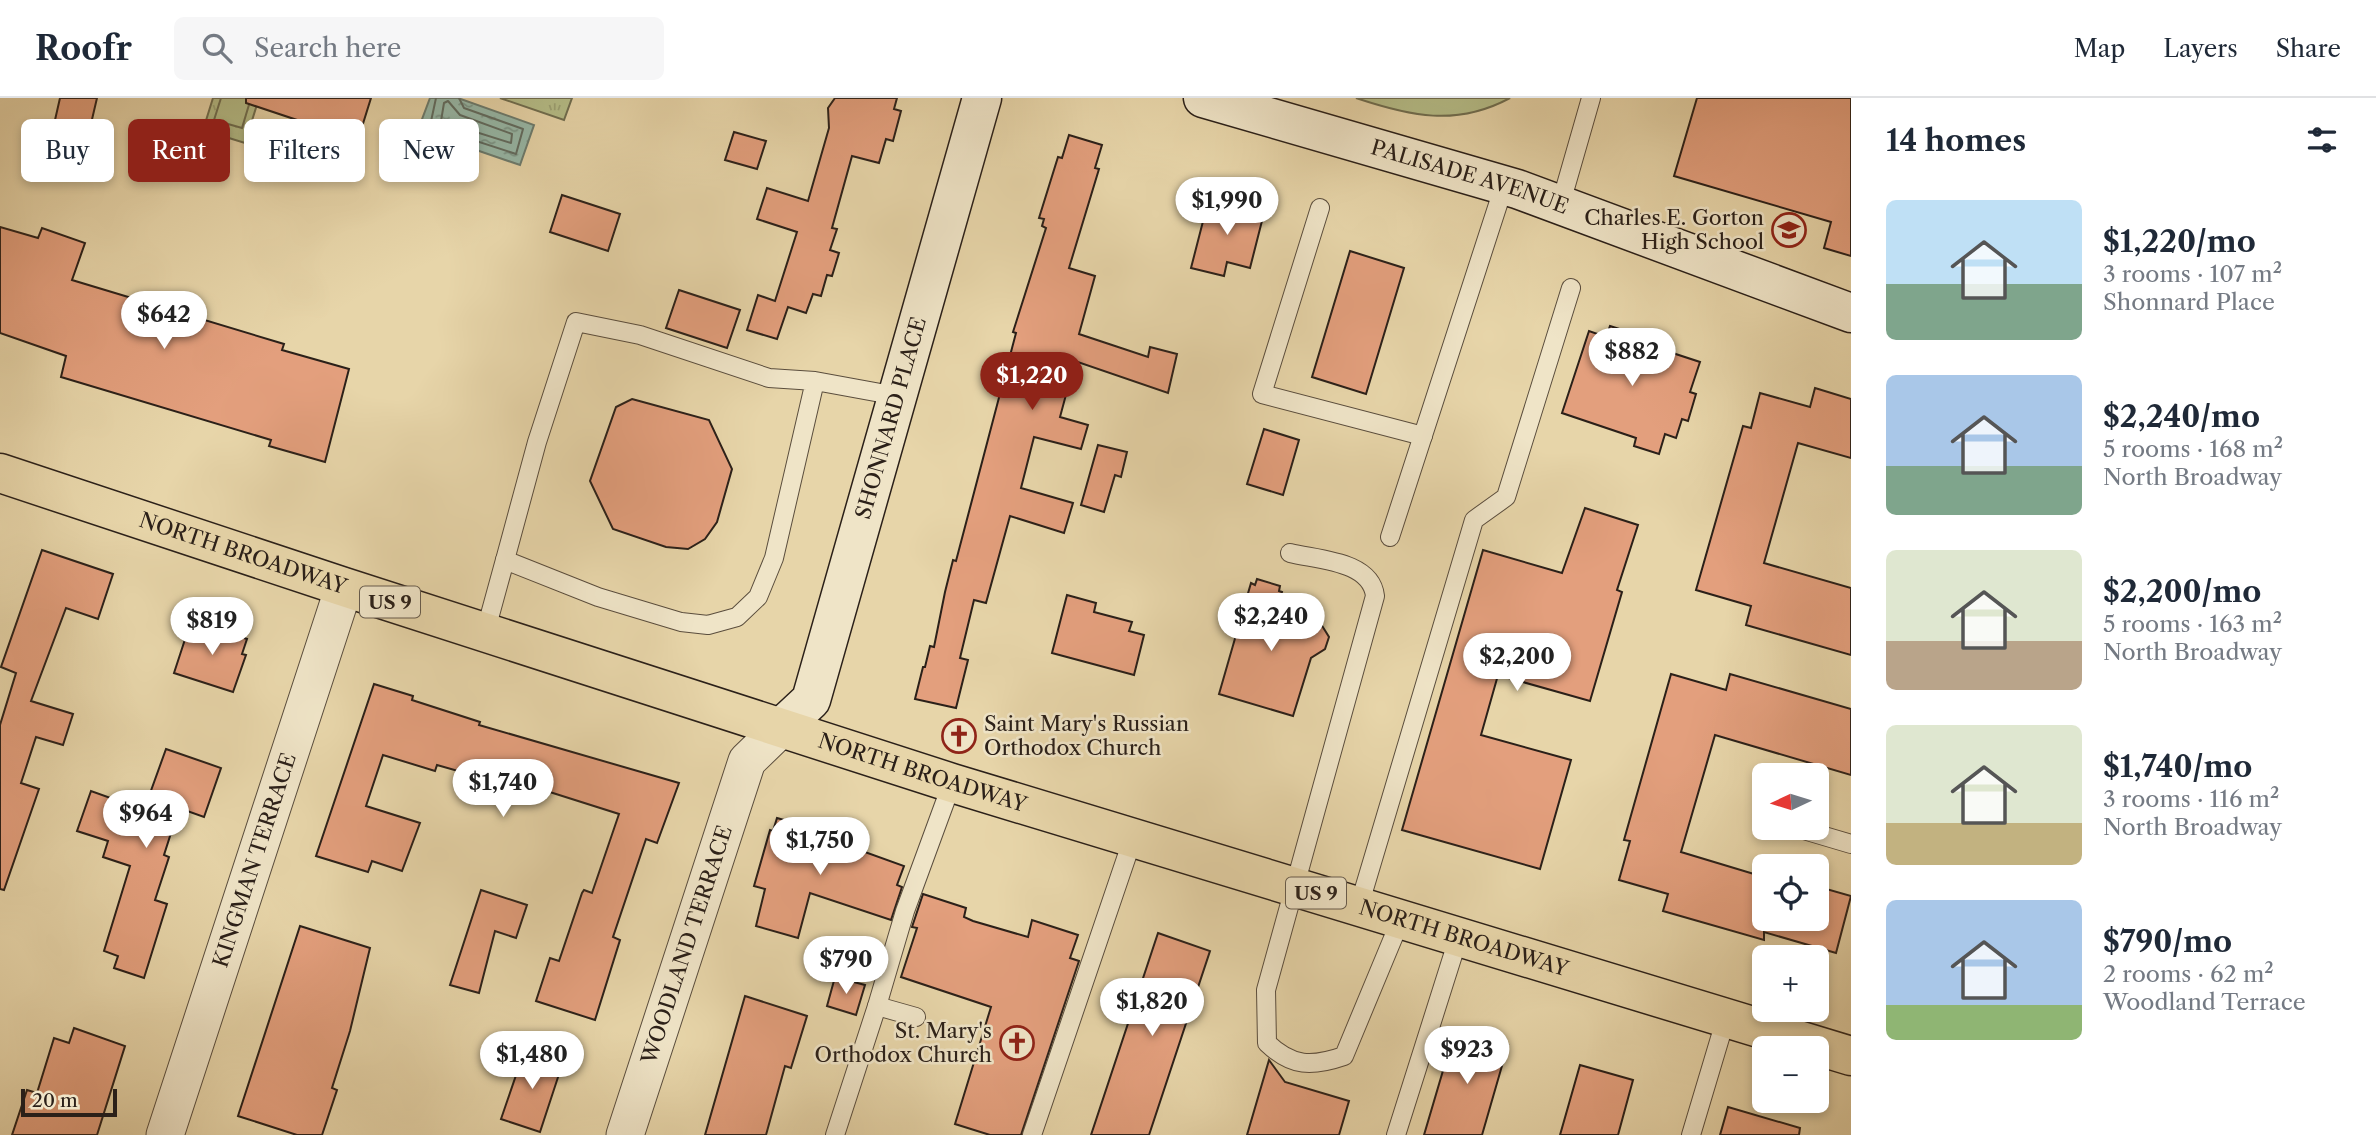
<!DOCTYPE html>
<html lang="en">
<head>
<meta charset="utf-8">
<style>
  :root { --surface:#fff; --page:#f6f6f7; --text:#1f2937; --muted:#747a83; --line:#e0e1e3; --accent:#8f2418 }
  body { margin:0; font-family:"Libre Caslon Text",serif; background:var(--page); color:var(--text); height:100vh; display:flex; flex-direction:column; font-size:26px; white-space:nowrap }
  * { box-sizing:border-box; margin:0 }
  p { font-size:23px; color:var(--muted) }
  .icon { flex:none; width:38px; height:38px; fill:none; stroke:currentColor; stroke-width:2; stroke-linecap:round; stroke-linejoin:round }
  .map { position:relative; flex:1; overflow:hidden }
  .drawer { display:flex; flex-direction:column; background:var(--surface); width:525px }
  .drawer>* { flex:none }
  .hud { position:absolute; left:21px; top:21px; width:665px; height:63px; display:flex; gap:14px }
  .needle { width:46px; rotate:266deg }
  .buttons { position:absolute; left:1752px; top:665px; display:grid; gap:14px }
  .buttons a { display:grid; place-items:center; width:77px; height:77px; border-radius:10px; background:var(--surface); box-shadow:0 4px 10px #0003; font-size:35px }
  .scale { position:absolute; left:21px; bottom:18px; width:96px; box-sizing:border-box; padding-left:7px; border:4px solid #2b2019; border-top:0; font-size:19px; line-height:24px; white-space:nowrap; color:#2b2019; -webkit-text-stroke:5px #efe4c7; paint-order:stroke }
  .price { position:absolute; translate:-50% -60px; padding:0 16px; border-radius:24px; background:#fff; color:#222; font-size:23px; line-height:46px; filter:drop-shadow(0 2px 4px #0008) }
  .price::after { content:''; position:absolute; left:50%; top:42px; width:21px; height:16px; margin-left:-10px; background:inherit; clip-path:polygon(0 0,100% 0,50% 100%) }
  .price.active { background:var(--accent); color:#fff }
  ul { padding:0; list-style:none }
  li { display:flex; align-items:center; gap:21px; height:175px; padding:0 35px }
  li span { display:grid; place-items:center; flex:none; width:196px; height:140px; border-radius:10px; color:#555 }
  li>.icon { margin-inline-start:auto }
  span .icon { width:84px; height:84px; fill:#fffc; stroke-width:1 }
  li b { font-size:30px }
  h2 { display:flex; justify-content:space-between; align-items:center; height:84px; padding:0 35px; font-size:30px }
  .tag { padding:0 24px; border-radius:10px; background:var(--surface); box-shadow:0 4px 10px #0003; font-size:24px; line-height:63px }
  .tag.active { background:var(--accent); color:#fff }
  header { display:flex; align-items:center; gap:42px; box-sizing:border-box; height:98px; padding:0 35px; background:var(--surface); border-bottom:2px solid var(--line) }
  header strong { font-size:33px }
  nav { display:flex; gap:38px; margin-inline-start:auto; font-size:24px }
  .search { width:490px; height:63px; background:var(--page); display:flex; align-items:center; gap:18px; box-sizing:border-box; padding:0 24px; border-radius:10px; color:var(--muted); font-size:26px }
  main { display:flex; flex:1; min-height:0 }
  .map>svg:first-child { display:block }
  .grass { fill:url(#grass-tufts); stroke:#706e50; stroke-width:2 }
  .garden { fill:#b5bd88; stroke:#706e50; stroke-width:2 }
  .water { fill:url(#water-ripples); stroke:#6c7c6f; stroke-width:2 }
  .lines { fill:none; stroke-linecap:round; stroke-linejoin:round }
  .shore { stroke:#616c61; stroke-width:2 }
  .building { fill:#e39f7d; stroke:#2b2019; stroke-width:2 }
  .lane-casing { stroke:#5a4d3d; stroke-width:20 }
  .street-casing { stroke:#5a4d3d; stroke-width:39 }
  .secondary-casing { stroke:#2b2019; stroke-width:41 }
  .primary-casing { stroke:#2b2019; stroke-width:41 }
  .lane { stroke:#efe4c7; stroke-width:18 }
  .street { stroke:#efe4c7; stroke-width:37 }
  .secondary { stroke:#efe4c7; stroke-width:38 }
  .primary { stroke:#e7d5a9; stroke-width:38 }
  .labels { text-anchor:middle; stroke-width:5; stroke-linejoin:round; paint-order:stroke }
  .shield { fill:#efe4c7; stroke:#665b4d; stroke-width:2 }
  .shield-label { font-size:19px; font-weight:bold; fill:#2b2019 }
  .street-label { font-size:21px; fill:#2b2019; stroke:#efe4c7 }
  .poi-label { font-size:21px; fill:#2b2019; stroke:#efe4c7; text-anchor:end }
</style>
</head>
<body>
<header>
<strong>Roofr</strong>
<div class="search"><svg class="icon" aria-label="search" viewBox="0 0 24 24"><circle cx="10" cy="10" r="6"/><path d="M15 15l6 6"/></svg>Search here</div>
<nav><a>Map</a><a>Layers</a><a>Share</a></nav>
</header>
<main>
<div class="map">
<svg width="1851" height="1037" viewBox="0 0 1851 1037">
  <defs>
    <pattern id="grass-tufts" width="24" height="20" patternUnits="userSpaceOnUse" patternTransform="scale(1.75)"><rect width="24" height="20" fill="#b5bd88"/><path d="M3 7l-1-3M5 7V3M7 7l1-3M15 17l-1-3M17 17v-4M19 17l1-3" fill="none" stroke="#9ca275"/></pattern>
    <pattern id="water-ripples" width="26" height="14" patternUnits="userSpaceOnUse" patternTransform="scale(1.75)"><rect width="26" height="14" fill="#97b9a9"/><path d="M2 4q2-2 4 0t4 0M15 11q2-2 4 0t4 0" fill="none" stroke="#7b9689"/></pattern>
  </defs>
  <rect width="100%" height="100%" fill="#e7d5a9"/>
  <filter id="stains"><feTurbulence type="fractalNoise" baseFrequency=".00286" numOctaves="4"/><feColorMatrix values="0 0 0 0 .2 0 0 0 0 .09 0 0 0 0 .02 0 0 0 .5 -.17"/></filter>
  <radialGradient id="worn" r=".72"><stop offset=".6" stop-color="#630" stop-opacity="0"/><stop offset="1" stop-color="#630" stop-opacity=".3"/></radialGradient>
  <g class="grass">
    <polygon points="213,0 259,0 245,45 203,32"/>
    <polygon points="500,0 572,0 564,22"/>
  </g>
  <g class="garden">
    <polygon points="221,0 251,0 242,30 214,22"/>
    <path d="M 1356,0 L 1510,0 C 1456,29 1410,18 1356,0 Z"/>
  </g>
  <polygon class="water" points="430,0 458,0 534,27 520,67 418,32"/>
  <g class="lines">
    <g class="shore">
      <polyline points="436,0 430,28 516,56 523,31 464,10 459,0"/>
      <polygon points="448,3 460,17 512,36 511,45 441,23 444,5"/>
    </g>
  </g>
  <g class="building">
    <polygon points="60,0 97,0 90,30 55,22"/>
    <polygon points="246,0 371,0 351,64 314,52 321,30 246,5"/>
    <polygon points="835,0 897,0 894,11 901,13 893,43 886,41 879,65 852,58 832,130 837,131 830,152 839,155 832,178 827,177 821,198 813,196 806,215 788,209 777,241 747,232 758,197 775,203 797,134 757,121 767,90 808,103 829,30 828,10"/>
    <polygon points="1697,0 1851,0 1851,158 1824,150 1831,124 1674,78"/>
    <polygon points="734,34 766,43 757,71 725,62"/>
    <polygon points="1069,37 1102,47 1095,70 1099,71 1069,170 1095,178 1079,236 1148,259 1150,249 1177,256 1168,295 1075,263 1060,319 1088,327 1081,351 1034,339 1021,390 1073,405 1064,435 1010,418 986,505 974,502 960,560 968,562 956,610 915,601 923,569 925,569 930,548 934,549 945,494 953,462 956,463 1016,235 1013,234 1046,130 1042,128 1044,121 1039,120 1058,59 1062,60"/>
    <polygon points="562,97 620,116 608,153 550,134"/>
    <polygon points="1209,100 1264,115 1250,170 1227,164 1224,178 1191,170"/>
    <polygon points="0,129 38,140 42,130 85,145 72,182 284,246 282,252 349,271 325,364 269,348 271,342 61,279 66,258 0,235"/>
    <polygon points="1350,153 1404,170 1366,296 1312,279"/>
    <polygon points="679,192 740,212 727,250 666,230"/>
    <polygon points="1610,228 1638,237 1636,243 1700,264 1690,294 1696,296 1688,323 1682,321 1676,340 1665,336 1659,356 1634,348 1636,340 1562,315 1589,233 1606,239"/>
    <polygon points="1815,290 1851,301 1851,360 1798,345 1764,465 1851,490 1851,557 1746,527 1751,508 1696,492 1743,328 1751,330 1760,295 1810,309"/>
    <polygon points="632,301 709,322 732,371 717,424 705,441 688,451 666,449 613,431 590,383 616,309"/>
    <polygon points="1264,331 1299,342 1283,397 1247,386"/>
    <polygon points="1098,347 1127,354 1121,379 1115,377 1104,414 1081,407"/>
    <polygon points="1585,410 1638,427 1617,492 1622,494 1590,603 1498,577 1481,637 1571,662 1540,771 1402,732 1483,452 1562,475"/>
    <polygon points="42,452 113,476 98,521 66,510 31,603 73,616 63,647 36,639 21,685 39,691 4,792 0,791 0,627 16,575 1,569"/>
    <polygon points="1257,481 1280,488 1279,493 1282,494 1277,514 1321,526 1329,539 1325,551 1311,560 1293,618 1219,596 1251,485 1255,487"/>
    <polygon points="1067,497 1096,505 1094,514 1132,524 1129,533 1144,537 1134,577 1052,555"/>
    <polygon points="191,523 247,541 242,556 246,557 233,594 174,575"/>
    <polygon points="1671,576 1726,592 1730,576 1851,611 1851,677 1715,637 1681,754 1764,779 1764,821 1816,821 1816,788 1851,798 1836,855 1764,834 1764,842 1663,813 1668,796 1619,782 1630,743 1624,742"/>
    <polygon points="374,586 413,598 412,602 480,624 479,627 679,685 657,745 646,741 613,839 620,842 595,922 536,903 550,860 559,863 582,795 584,792 592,795 619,716 534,689 532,694 437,667 435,673 383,657 366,708 420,725 402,773 372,763 368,774 316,758"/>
    <polygon points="166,651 221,670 204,719 179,710 164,757 169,759 155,802 167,806 144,880 114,870 118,858 104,853 130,768 103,759 108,743 77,733 91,693 144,712"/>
    <polygon points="777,720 827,734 826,740 904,768 897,787 902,789 891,822 810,795 798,840 756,828 765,791 754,788 770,732 773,733"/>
    <polygon points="481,792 527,807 516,840 495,833 479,895 450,887"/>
    <polygon points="923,796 966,810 964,819 973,823 1028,839 1032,822 1078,837 1070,860 1079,863 1021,1037 990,1037 955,1026 991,909 901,879 917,830 912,829"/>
    <polygon points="300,828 370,850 350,933 332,990 337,992 322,1037 297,1037 238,1018"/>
    <polygon points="1158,835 1210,853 1149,1037 1091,1037"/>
    <polygon points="835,879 865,887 856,917 827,908"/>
    <polygon points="745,898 807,918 791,970 785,968 766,1037 705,1037"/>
    <polygon points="74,930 125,948 97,1037 12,1037 27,992 37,995 54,940 69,945"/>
    <polygon points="1455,932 1508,947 1482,1037 1424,1037"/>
    <polygon points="525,951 563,964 540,1034 501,1021"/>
    <polygon points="1269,962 1285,984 1349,1003 1339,1037 1247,1037"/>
    <polygon points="1580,967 1633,982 1618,1037 1560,1037"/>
    <polygon points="1728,1009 1800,1030 1799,1037 1720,1037"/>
  </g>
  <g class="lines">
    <g class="lane-casing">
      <g id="lane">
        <polyline points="1560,108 1591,0"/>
        <polyline points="1320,110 1262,296 1423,338"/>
        <polyline points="815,283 769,280 640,237 576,224 537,344 505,462 598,499 681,524 708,527 737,519 758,499 774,460 815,283 897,298"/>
        <polyline points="1390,439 1504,88"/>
        <path d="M 1290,455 C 1319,462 1371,463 1375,498 L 1266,892 L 1267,945 C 1292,969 1312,969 1344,958 L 1401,821"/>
        <polyline points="485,535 505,462"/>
        <polyline points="1797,730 1851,746"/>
        <polyline points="1359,808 1474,422 1506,399 1571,190"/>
        <polyline points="916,919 877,908 905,813 952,685"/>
        <polyline points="835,1037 877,908"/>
        <polyline points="1032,1037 1133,740"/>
        <polyline points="1396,1037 1459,838"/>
        <polyline points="1691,1037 1726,920"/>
      </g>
    </g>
    <g class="street-casing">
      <g id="street">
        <path id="s1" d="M 165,1037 L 344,489"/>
        <path id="s2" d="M 625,1037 L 747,663 L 781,630"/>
      </g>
    </g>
    <g class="secondary-casing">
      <g id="secondary">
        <path id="s3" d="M 1203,0 L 1517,91 L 1851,215"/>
        <path id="s4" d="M 781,630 L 811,602 L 982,0"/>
      </g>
    </g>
    <g class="primary-casing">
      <g id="primary">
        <path id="s5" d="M 0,375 L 344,489 L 952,685 L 1851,958"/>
      </g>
    </g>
    <use href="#lane" class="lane"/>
    <use href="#street" class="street"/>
    <use href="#secondary" class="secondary"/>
    <use href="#primary" class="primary"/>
  </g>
  <defs>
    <g id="school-ring" transform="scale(1.75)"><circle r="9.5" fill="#efe4c7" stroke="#8f2418" stroke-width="1.5"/><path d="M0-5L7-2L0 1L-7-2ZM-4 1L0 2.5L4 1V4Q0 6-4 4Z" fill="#8f2418"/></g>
    <g id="church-ring" transform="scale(1.75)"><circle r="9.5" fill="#efe4c7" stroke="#8f2418" stroke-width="1.5"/><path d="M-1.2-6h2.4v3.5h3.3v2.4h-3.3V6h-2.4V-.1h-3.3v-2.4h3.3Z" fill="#8f2418"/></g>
  </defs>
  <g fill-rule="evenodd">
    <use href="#school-ring" x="1789" y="132"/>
    <use href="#church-ring" x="959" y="638"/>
    <use href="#church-ring" x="1017" y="945"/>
  </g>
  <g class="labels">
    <g class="shield">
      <rect x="360" y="488.5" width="60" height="31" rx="5"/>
      <rect x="1286" y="779.5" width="60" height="31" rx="5"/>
    </g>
    <g class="shield-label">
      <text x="390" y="511">US 9</text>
      <text x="1316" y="802">US 9</text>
    </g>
    <g class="street-label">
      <text dy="7" stroke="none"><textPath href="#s3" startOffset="278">PALISADE AVENUE</textPath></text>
      <text dy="7" stroke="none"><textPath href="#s4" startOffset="334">SHONNARD PLACE</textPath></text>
      <text dy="7" stroke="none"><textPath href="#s5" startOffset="256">NORTH BROADWAY</textPath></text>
      <text dy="7" stroke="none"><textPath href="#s5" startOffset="970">NORTH BROADWAY</textPath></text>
      <text dy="7" stroke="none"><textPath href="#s1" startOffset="289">KINGMAN TERRACE</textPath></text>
      <text dy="7" stroke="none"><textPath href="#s5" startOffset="1536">NORTH BROADWAY</textPath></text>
      <text dy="7" stroke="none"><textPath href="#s2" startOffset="200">WOODLAND TERRACE</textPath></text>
    </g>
    <g class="poi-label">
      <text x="1764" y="127">Charles E. Gorton<tspan x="1764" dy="24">High School</tspan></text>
      <text x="984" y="633" text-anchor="start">Saint Mary's Russian<tspan x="984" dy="24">Orthodox Church</tspan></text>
      <text x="992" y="940">St. Mary's<tspan x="992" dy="24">Orthodox Church</tspan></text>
    </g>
  </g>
  <rect width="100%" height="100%" filter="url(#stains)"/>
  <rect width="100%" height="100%" fill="url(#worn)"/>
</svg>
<div class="buttons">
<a><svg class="needle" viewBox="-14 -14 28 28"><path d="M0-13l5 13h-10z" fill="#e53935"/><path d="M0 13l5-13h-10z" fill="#747a83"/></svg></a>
<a><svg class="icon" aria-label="locate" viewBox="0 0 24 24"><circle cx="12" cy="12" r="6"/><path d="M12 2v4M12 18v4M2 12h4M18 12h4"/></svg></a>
<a>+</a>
<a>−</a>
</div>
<div class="scale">20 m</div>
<b class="price" style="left:1227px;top:139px">$1,990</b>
<b class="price" style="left:164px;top:253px">$642</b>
<b class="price" style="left:1632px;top:290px">$882</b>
<b class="price active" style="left:1032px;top:314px">$1,220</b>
<b class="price" style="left:1271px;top:555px">$2,240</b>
<b class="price" style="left:212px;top:559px">$819</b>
<b class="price" style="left:1517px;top:595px">$2,200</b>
<b class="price" style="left:503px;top:721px">$1,740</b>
<b class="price" style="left:146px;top:752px">$964</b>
<b class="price" style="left:820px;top:779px">$1,750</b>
<b class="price" style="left:846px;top:898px">$790</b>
<b class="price" style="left:1152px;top:940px">$1,820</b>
<b class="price" style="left:1467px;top:988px">$923</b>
<b class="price" style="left:532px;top:993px">$1,480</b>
<div class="hud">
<a class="tag">Buy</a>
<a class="tag active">Rent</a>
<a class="tag">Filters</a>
<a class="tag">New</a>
</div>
</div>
<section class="drawer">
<h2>14 homes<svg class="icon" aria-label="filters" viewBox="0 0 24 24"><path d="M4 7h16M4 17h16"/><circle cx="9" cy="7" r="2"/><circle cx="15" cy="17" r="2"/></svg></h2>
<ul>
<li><span style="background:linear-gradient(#bfe0f5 60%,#7fa58c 0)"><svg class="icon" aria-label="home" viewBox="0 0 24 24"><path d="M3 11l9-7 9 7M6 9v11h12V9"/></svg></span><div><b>$1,220/mo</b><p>3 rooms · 107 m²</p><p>Shonnard Place</p></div></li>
<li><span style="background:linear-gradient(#a9c7e8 65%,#7fa58c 0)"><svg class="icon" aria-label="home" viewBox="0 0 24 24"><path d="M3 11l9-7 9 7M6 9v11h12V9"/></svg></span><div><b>$2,240/mo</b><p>5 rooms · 168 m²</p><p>North Broadway</p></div></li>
<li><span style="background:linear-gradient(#dfe7d0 65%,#b9a48a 0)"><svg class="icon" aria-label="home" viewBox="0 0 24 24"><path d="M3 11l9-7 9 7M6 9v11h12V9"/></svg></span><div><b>$2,200/mo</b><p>5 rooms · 163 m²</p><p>North Broadway</p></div></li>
<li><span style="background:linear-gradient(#dfe7d0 70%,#c2b280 0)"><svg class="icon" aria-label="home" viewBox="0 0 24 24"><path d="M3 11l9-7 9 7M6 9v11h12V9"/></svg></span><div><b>$1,740/mo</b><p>3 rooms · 116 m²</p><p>North Broadway</p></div></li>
<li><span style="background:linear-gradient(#a9c7e8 75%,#8fb573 0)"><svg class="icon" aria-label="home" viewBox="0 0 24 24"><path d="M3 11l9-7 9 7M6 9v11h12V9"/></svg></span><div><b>$790/mo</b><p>2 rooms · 62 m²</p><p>Woodland Terrace</p></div></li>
</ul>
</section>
</main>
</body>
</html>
